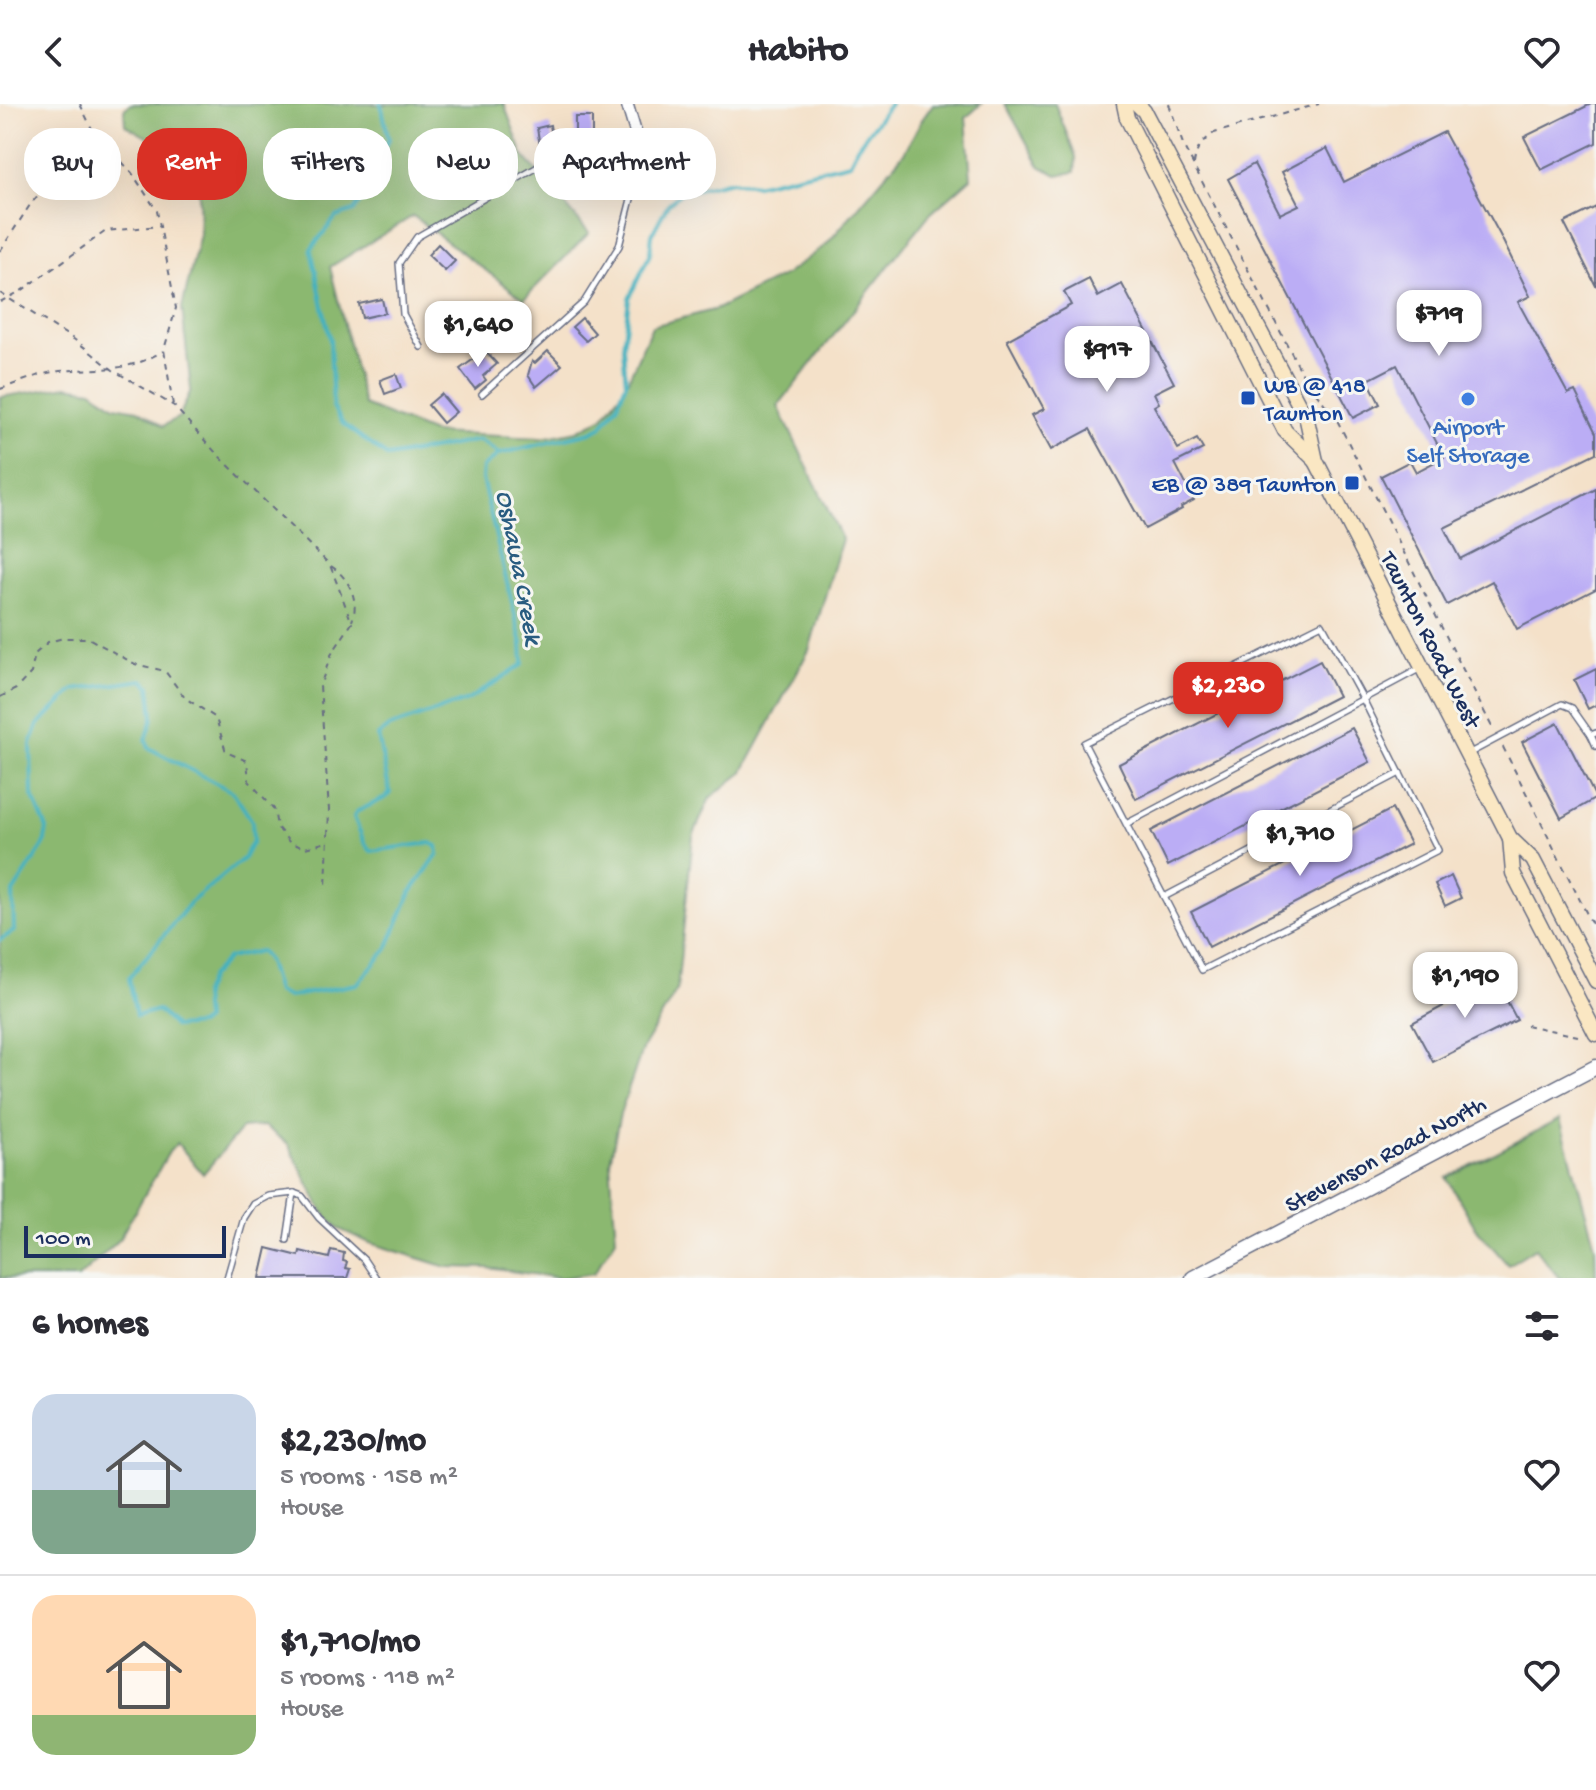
<!DOCTYPE html>
<html lang="en">
<head>
<meta charset="utf-8">
<style>
  :root { --surface:#fff; --page:#f2f2f3; --text:#2b2b33; --muted:#7c7c81; --line:#e1e1e2; --accent:#d93025 }
  body { margin:0; font-family:"Gochi Hand",sans-serif; background:var(--page); color:var(--text); height:100vh; display:flex; flex-direction:column; font-size:30px; white-space:nowrap }
  * { box-sizing:border-box; margin:0 }
  p { font-size:26px; color:var(--muted) }
  .icon { flex:none; width:44px; height:44px; fill:none; stroke:currentColor; stroke-width:2; stroke-linecap:round; stroke-linejoin:round }
  .map { position:relative; height:1174px; overflow:hidden }
  .panel { display:flex; flex-direction:column; background:var(--surface); flex:1 }
  .panel>* { flex:none }
  .top-card { position:absolute; left:24px; top:24px; width:800px; height:72px; display:flex; gap:16px }
  .scale { position:absolute; left:24px; bottom:20px; width:202px; box-sizing:border-box; padding-left:8px; border:4px solid #1b2f5e; border-top:0; font-size:22px; line-height:28px; white-space:nowrap; color:#1b2f5e; -webkit-text-stroke:6px #f6f6f2; paint-order:stroke }
  .price { position:absolute; translate:-50% -68px; padding:0 18px; border-radius:16px; background:#fff; color:#222; font-size:26px; line-height:52px; filter:drop-shadow(0 2px 4px #0008) }
  .price::after { content:''; position:absolute; left:50%; top:48px; width:24px; height:18px; margin-left:-12px; background:inherit; clip-path:polygon(0 0,100% 0,50% 100%) }
  .price.on { background:var(--accent); color:#fff }
  ul { padding:0; list-style:none }
  li { display:flex; align-items:center; gap:24px; height:200px; padding:0 32px }
  li+li { border-top:2px solid var(--line) }
  li span { display:grid; place-items:center; flex:none; width:224px; height:160px; border-radius:24px; color:#555 }
  li>.icon { margin-inline-start:auto }
  span .icon { width:96px; height:96px; fill:#fffc; stroke-width:1 }
  li b { font-size:34px }
  h2 { display:flex; justify-content:space-between; align-items:center; height:96px; padding:0 32px; font-size:34px }
  .tag { padding:0 28px; border-radius:32px; background:var(--surface); box-shadow:0 8px 32px #0002; font-size:28px; line-height:72px }
  .tag.on { background:var(--accent); color:#fff }
  header { display:flex; justify-content:space-between; align-items:center; height:104px; padding:0 32px; background:var(--surface); font-size:36px; font-weight:800 }
  .map>svg:first-child { display:block }
  .forest { fill:#8bb870; stroke:#537467; stroke-width:2 }
  .lines { fill:none; stroke-linecap:round; stroke-linejoin:round }
  .stream { stroke:#43b1bf; stroke-width:4 }
  .building { fill:#bbadf5 }
  .service-casing { stroke:#676d83; stroke-width:8 }
  .minor-casing { stroke:#676d83; stroke-width:14 }
  .tertiary-casing { stroke:#676d83; stroke-width:17 }
  .secondary-casing { stroke:#676d83; stroke-width:17 }
  .path { stroke:#676d83; stroke-width:2; stroke-dasharray:6 6; stroke-linecap:butt }
  .service { stroke:#fff; stroke-width:5 }
  .minor { stroke:#fff; stroke-width:11 }
  .tertiary { stroke:#fff; stroke-width:14 }
  .secondary { stroke:#fae7c3; stroke-width:14 }
  .transit-dot { fill:#1a4fb4; stroke:#f6f6f2; stroke-width:3 }
  .shop-dot { fill:#3f7fe0; stroke:#f6f6f2; stroke-width:3 }
  .labels { text-anchor:middle; stroke-width:6; stroke-linejoin:round; paint-order:stroke }
  .transit-label { font-size:24px; fill:#164399; stroke:#f6f6f2; text-anchor:start }
  .shop-label { font-size:24px; fill:#366cbe; stroke:#f6f6f2 }
  .street-label { font-size:24px; fill:#1b2f5e; stroke:#f6f6f2 }
  .water-label { font-size:26px; font-style:italic; fill:#295c80; stroke:#f6f6f2 }
</style>
</head>
<body>
<header><svg class="icon" aria-label="back" viewBox="0 0 24 24"><path d="M15 5l-7 7 7 7"/></svg>Habito<svg class="icon" aria-label="heart" viewBox="0 0 24 24"><path d="M12 20l-8-8c-3-5 5-10 8-4 3-6 11-1 8 4z"/></svg></header>
<div class="map">
<svg width="1596" height="1174" viewBox="0 0 1596 1174">
  <rect width="100%" height="100%" fill="#f6f6f2"/>
  <filter id="ink" filterUnits="userSpaceOnUse"><feTurbulence type="fractalNoise" baseFrequency=".0125" numOctaves="2"/><feDisplacementMap in="SourceGraphic" scale="16" xChannelSelector="R" yChannelSelector="G"/><feConvolveMatrix kernelMatrix="1 2 1 2 8 2 1 2 1" color-interpolation-filters="sRGB"/></filter>
  <filter id="wash" filterUnits="userSpaceOnUse"><feTurbulence type="fractalNoise" baseFrequency=".006" numOctaves="4" result="noise"/><feDisplacementMap in="SourceGraphic" scale="32" xChannelSelector="R" yChannelSelector="G"/><feGaussianBlur stdDeviation="1.8" result="paint"/><feColorMatrix in="noise" values="0 0 0 0 0 0 0 0 0 0 0 0 0 0 0 0 0 1.4 0 .05"/><feComposite in="paint" operator="in"/></filter>
  <g filter="url(#wash)">
    <rect width="100%" height="100%" fill="#f4e1c9"/>
    <g class="forest">
      <polygon points="131,0 504,0 523,51 589,129 524,195 413,112 330,163 364,301 433,329 542,334 577,327 602,314 624,285 652,222 717,205 785,171 827,140 904,49 921,17 933,0 981,0 966,14 971,74 929,111 778,302 842,435 809,546 742,669 710,694 693,732 677,886 643,943 620,1010 610,1057 616,1135 594,1169 561,1174 487,1164 447,1163 370,1139 339,1125 323,1108 288,1040 264,1022 242,1024 203,1070 177,1039 169,1048 118,1137 78,1174 0,1174 0,293 67,282 92,286 115,302 138,306 163,322 179,313 191,286 182,204 200,130 199,90 191,66 159,40 125,21 124,5"/>
      <polygon points="1005,0 1055,0 1076,53 1075,68 1057,71 1040,62"/>
      <polygon points="1560,1015 1595,1142 1596,1174 1559,1174 1535,1144 1508,1161 1475,1123 1447,1074"/>
    </g>
    <g class="lines">
      <g class="stream">
        <polyline points="381,0 389,36 369,64 366,88 354,107 336,113 311,145 330,236 333,303 343,320 388,353 480,336 499,350"/>
        <polyline points="0,836 14,827 13,788 44,741 47,725 32,690 31,640 38,621 74,586 143,576 150,582 153,614 146,636 149,644 233,688 252,717 253,737 244,754 191,798 129,874 136,912 158,906 175,923 199,921 205,916 203,890 210,873 228,854 260,847 267,855 277,888 288,893 357,880 387,845 411,788 438,750 437,742 431,739 371,747 364,738 354,713 356,708 385,694 390,689 378,632 389,623 468,596 523,560 522,540 482,375 483,363 499,350 591,328 601,323 618,300 626,279 623,243 629,194 650,150 652,130 668,100 681,89 731,77 755,81 850,59 857,43 890,0"/>
      </g>
    </g>
    <g id="blocks">
      <g class="building">
        <polygon points="1591,0 1596,0 1596,39 1541,66 1524,33"/>
        <rect x="575" y="13" width="17" height="22"/>
        <polygon points="550,21 553,40 540,42 537,24"/>
        <polygon points="1444,28 1500,131 1530,192 1518,198 1568,290 1575,287 1596,329 1596,349 1444,424 1460,455 1596,385 1596,485 1517,525 1492,477 1447,501 1381,372 1410,357 1416,368 1444,353 1397,261 1368,276 1380,300 1353,314 1228,75 1254,60 1280,110 1299,101 1282,68 1327,44 1344,78"/>
        <polygon points="1596,103 1596,182 1564,119"/>
        <polygon points="438,140 455,157 445,167 428,151"/>
        <polygon points="1089,175 1098,193 1122,180 1174,279 1154,289 1159,299 1154,302 1178,345 1197,335 1203,345 1175,359 1194,396 1181,403 1182,405 1145,425 1090,325 1051,346 1032,311 1044,305 1007,236 1071,201 1064,188"/>
        <polygon points="382,195 385,209 362,214 359,200"/>
        <polygon points="582,214 595,229 586,237 572,223"/>
        <polygon points="485,247 497,260 483,272 486,276 475,285 460,265"/>
        <polygon points="548,247 562,261 536,283 528,271 532,257 535,259"/>
        <polygon points="396,270 401,284 385,290 380,276"/>
        <polygon points="441,290 456,308 443,319 428,301"/>
        <polygon points="1320,557 1338,592 1136,695 1119,660"/>
        <polygon points="1596,565 1596,601 1588,605 1574,576"/>
        <polygon points="1558,619 1596,694 1561,714 1522,638"/>
        <polygon points="1352,624 1370,658 1168,762 1151,727"/>
        <polygon points="1392,705 1410,740 1209,843 1191,808"/>
        <polygon points="1451,772 1461,794 1445,802 1435,780"/>
        <polygon points="1495,874 1517,916 1433,958 1412,919"/>
        <polygon points="267,1144 299,1152 300,1147 329,1154 331,1146 344,1149 343,1157 347,1158 345,1164 350,1165 347,1174 260,1174"/>
      </g>
    </g>
  </g>
  <g filter="url(#ink)">
    <use href="#blocks" fill-opacity="0" stroke="#676d83" stroke-width="2"/>
    <g class="lines">
      <g class="service-casing">
        <g id="service">
          <polyline points="421,243 403,210 399,159 417,133 543,60 639,40 642,52 619,142 584,198 482,290"/>
          <polyline points="1596,629 1591,631 1596,642"/>
          <polyline points="1468,650 1562,600 1572,604 1591,631"/>
          <polyline points="1126,720 1363,595 1438,746 1202,866 1084,639 1322,520 1363,595 1421,564"/>
          <polyline points="1164,793 1400,669"/>
          <polyline points="287,1136 294,1089"/>
          <polyline points="227,1174 244,1114 253,1100 268,1092 294,1089 302,1092 319,1114 364,1156 376,1174"/>
        </g>
      </g>
      <g class="minor-casing">
        <polyline id="minor" points="627,0 639,40"/>
      </g>
      <g class="tertiary-casing">
        <polyline id="tertiary" points="1193,1174 1596,963"/>
      </g>
      <g class="secondary-casing">
        <g id="secondary">
          <polyline points="1124,0 1127,14 1285,327 1316,357"/>
          <polyline points="1137,0 1144,7 1307,316 1316,357 1510,734 1533,756 1596,877"/>
          <polyline points="1510,734 1513,769 1596,930"/>
        </g>
      </g>
      <g class="path">
        <polyline points="80,0 92,25 132,69 157,107 176,204 164,246 173,301"/>
        <polyline points="1169,0 1184,43 1303,271 1338,318 1494,627"/>
        <path d="M 1194,60 C 1196,44 1202,38 1214,29 L 1319,0"/>
        <polyline points="0,147 30,101 91,26"/>
        <polyline points="0,189 75,236 113,266 174,302 216,349 330,461 352,519 331,551 320,582 329,706 326,784"/>
        <polyline points="0,198 21,187 106,127 160,122"/>
        <path d="M 0,285 C 19,279 40,269 60,267 C 102,263 124,270 163,247"/>
        <path d="M 331,462 C 349,474 360,496 352,517"/>
        <polyline points="0,593 16,585 31,569 35,550 48,538 64,534 88,534 135,560 165,567 185,594 216,614 226,648 247,657 249,677 274,705 277,723 290,739 305,744 327,738"/>
        <polyline points="1503,643 1596,828"/>
        <polyline points="1526,921 1578,932"/>
      </g>
      <use href="#service" class="service"/>
      <use href="#minor" class="minor"/>
      <use href="#tertiary" class="tertiary"/>
      <use href="#secondary" class="secondary"/>
    </g>
  </g>
  <g class="transit-dot">
    <rect x="1240" y="286" width="16" height="16" rx="4"/>
    <rect x="1344" y="371" width="16" height="16" rx="4"/>
  </g>
  <circle class="shop-dot" cx="1468" cy="295" r="8"/>
  <g class="labels">
    <g class="transit-label">
      <text x="1264" y="288">WB @ 418<tspan x="1264" dy="28">Taunton</tspan></text>
      <text x="1336" y="387" text-anchor="end">EB @ 389 Taunton</text>
    </g>
    <g class="shop-label">
      <text x="1468" y="330">Airport<tspan x="1468" dy="28">Self Storage</tspan></text>
    </g>
    <g class="street-label">
      <text transform="translate(1432 535) rotate(63)" y="8">Taunton Road West</text>
      <text transform="translate(1385 1049) rotate(-28)" y="8">Stevenson Road North</text>
    </g>
    <g class="water-label">
      <text transform="translate(521 463) rotate(79)" y="9">Oshawa Creek</text>
    </g>
  </g>
</svg>
<div class="scale">100 m</div>
<b class="price" style="left:1439px;top:254px">$719</b>
<b class="price" style="left:478px;top:265px">$1,640</b>
<b class="price" style="left:1107px;top:290px">$917</b>
<b class="price on" style="left:1228px;top:626px">$2,230</b>
<b class="price" style="left:1300px;top:774px">$1,710</b>
<b class="price" style="left:1465px;top:916px">$1,190</b>
<div class="top-card">
<a class="tag">Buy</a>
<a class="tag on">Rent</a>
<a class="tag">Filters</a>
<a class="tag">New</a>
<a class="tag">Apartment</a>
</div>
</div>
<section class="panel">
<h2>6 homes<svg class="icon" aria-label="filters" viewBox="0 0 24 24"><path d="M4 7h16M4 17h16"/><circle cx="9" cy="7" r="2"/><circle cx="15" cy="17" r="2"/></svg></h2>
<ul>
<li><span style="background:linear-gradient(#c9d6e8 60%,#7fa58c 0)"><svg class="icon" aria-label="home" viewBox="0 0 24 24"><path d="M3 11l9-7 9 7M6 9v11h12V9"/></svg></span><div><b>$2,230/mo</b><p>5 rooms · 158 m²</p><p>House</p></div><svg class="icon" aria-label="heart" viewBox="0 0 24 24"><path d="M12 20l-8-8c-3-5 5-10 8-4 3-6 11-1 8 4z"/></svg></li>
<li><span style="background:linear-gradient(#ffd9b3 75%,#8fb573 0)"><svg class="icon" aria-label="home" viewBox="0 0 24 24"><path d="M3 11l9-7 9 7M6 9v11h12V9"/></svg></span><div><b>$1,710/mo</b><p>5 rooms · 118 m²</p><p>House</p></div><svg class="icon" aria-label="heart" viewBox="0 0 24 24"><path d="M12 20l-8-8c-3-5 5-10 8-4 3-6 11-1 8 4z"/></svg></li>
</ul>
</section>
</body>
</html>
